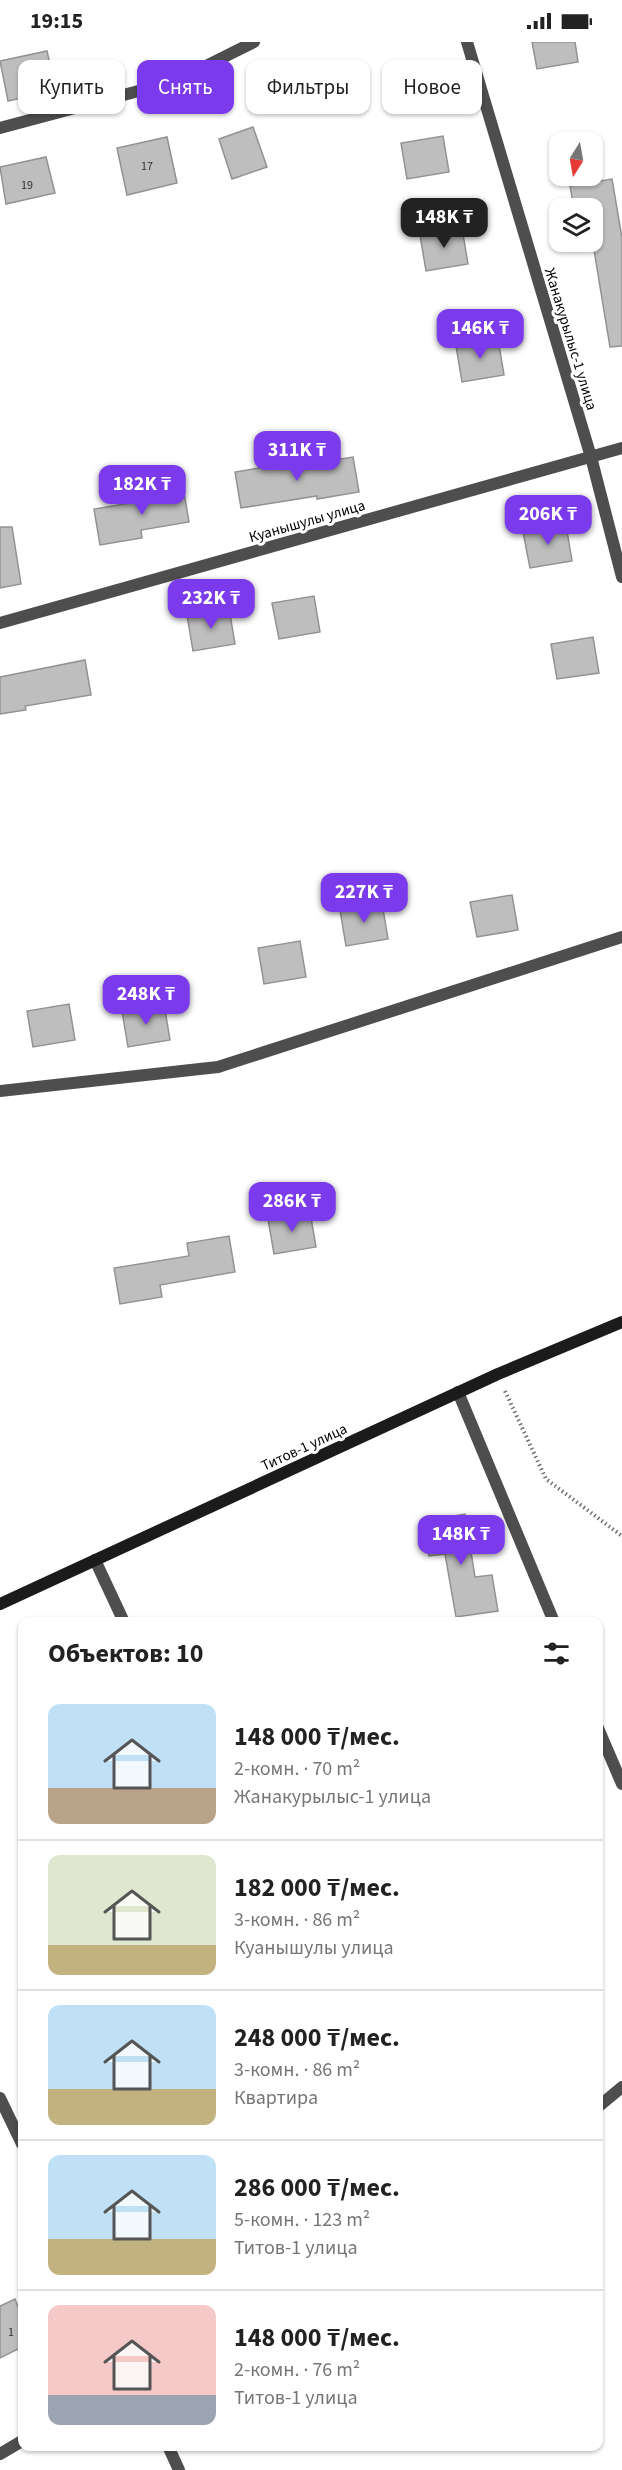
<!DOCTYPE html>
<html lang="ru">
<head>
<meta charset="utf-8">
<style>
  :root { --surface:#fff; --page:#f2f2f2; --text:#222; --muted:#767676; --line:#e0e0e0; --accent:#7c3aed }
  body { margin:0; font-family:"Source Sans 3",sans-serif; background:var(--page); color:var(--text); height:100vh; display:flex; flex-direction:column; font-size:22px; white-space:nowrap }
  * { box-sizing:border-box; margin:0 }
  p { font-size:20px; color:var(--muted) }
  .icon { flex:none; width:33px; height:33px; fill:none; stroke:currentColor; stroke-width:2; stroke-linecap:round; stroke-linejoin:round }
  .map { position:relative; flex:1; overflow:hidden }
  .details { position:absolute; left:18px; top:1575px; width:585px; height:834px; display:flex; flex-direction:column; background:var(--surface); border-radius:12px; box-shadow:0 2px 4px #0004 }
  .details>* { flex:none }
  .hud { position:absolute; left:18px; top:18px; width:586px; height:54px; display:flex; gap:12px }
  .needle { width:39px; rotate:191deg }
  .controls { position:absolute; left:549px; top:90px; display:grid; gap:12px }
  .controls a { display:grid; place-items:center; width:54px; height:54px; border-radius:12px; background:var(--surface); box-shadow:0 2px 4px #0004; font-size:30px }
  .price { position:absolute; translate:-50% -51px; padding:0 14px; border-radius:12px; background:var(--accent); color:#fff; font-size:20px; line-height:39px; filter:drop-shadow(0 2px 3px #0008) }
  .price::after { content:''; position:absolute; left:50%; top:36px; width:18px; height:14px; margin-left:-9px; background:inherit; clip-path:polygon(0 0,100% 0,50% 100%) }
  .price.on { background:#222; color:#fff }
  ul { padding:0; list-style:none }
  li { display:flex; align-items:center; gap:18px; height:150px; padding:0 30px }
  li+li { border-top:2px solid var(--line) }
  li span { display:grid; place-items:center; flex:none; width:168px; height:120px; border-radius:12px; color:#555 }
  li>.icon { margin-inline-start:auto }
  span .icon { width:72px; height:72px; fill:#fffc; stroke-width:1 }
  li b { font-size:26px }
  h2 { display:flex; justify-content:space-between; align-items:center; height:72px; padding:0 30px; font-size:26px }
  .chip { padding:0 21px; border-radius:12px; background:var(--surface); box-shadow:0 2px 4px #0004; font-size:21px; line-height:54px }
  .chip.on { background:var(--accent); color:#fff }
  .status { display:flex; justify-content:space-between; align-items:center; height:42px; padding:0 30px; background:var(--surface); direction:ltr }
  .status svg { height:16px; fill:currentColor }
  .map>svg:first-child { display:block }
  .building { fill:#bebebe; stroke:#929292; stroke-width:1.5 }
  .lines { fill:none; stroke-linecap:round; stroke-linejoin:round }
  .path { stroke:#707070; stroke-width:4; stroke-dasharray:1.5 3; stroke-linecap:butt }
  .lane { stroke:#4e4e4e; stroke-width:12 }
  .street { stroke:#4e4e4e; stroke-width:12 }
  .secondary { stroke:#1b1b1b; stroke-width:12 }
  .labels { text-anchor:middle; stroke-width:6; stroke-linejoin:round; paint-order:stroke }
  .number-label { font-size:12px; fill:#303030 }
  .street-label { font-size:15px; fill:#000; stroke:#fff }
</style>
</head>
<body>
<div class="status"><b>19:15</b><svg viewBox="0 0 49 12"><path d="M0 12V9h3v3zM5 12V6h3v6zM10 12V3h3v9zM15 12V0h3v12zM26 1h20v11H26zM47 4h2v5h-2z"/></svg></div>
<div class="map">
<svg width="622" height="2428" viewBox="0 0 622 2428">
  <rect width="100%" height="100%" fill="#fff"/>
  <g class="building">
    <polygon points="532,0 575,0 578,20 537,27"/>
    <polygon points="47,9 56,48 8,59 0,19"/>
    <polygon points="253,85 267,125 232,137 219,97"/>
    <polygon points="443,94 449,130 407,137 401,101"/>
    <polygon points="167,95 177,141 127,153 117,106"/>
    <polygon points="46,115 55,151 6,162 0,125"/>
    <polygon points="612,137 622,196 622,304 610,305 592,196 592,166 574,166 570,144"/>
    <polygon points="462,186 468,222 426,229 420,193"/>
    <polygon points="498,297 504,333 462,340 456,304"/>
    <polygon points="353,415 359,450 317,457 317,454 241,466 235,430 277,423 278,427"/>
    <polygon points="183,444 189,480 141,488 142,496 100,503 94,467 143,459 141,451"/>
    <polygon points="566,483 572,519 530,526 523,490"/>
    <polygon points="0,485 12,485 21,542 0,546"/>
    <polygon points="314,554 320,590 279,597 272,561"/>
    <polygon points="229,566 235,602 193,609 187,573"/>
    <polygon points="593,595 599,631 557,637 551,602"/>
    <polygon points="85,618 91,653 25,664 26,668 0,672 0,635"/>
    <polygon points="512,853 518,888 477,895 470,860"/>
    <polygon points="382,861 388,897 346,904 340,868"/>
    <polygon points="300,899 306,935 264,942 258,906"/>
    <polygon points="69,962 75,998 33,1005 27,969"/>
    <polygon points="164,962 170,998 128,1005 122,969"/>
    <polygon points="310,1170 316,1205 274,1212 268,1177"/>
    <polygon points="229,1194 235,1230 160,1243 162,1255 120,1262 114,1226 189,1214 187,1201"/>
    <polygon points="465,1472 475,1535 492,1533 498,1569 456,1575 445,1512 429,1514 423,1479"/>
    <polygon points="15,2257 22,2275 22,2305 0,2316 0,2264"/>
  </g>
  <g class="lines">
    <polyline class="path" points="505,1349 546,1437 622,1494"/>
    <g class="lane">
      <polyline points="0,1049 218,1025 622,895"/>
      <polyline points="458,1350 554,1580"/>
      <polyline points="95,1518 124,1580"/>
      <polyline points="598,1686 622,1742"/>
      <polyline points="598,2065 622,2045"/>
    </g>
    <g class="street">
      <polyline points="467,0 591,415 622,535"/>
      <polyline points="0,86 176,39 254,0"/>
      <polyline points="0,581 622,406"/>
      <polyline points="0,2056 22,2102"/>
      <polyline points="168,2404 179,2428"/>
      <polyline points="0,2412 22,2399"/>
    </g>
    <polyline class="secondary" points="0,1562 498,1332 622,1280"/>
  </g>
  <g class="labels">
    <g class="number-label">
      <text x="147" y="128">17</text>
      <text x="27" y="147">19</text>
      <text x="11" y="2294">1</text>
    </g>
    <g class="street-label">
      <text transform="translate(571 297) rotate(73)" y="5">Жанакурылыс-1 улица</text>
      <text transform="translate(307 479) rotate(-16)" y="5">Куанышулы улица</text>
      <text transform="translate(304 1405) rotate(-25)" y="5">Титов-1 улица</text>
    </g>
  </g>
</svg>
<div class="controls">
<a><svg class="needle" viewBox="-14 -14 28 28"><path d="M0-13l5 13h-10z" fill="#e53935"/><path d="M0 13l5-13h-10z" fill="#767676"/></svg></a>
<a><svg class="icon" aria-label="layers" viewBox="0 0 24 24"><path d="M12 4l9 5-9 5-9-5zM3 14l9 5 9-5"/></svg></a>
</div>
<b class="price on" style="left:444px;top:207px">148K ₸</b>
<b class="price" style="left:480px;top:318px">146K ₸</b>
<b class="price" style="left:297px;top:440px">311K ₸</b>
<b class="price" style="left:142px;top:474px">182K ₸</b>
<b class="price" style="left:548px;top:504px">206K ₸</b>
<b class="price" style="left:211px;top:588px">232K ₸</b>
<b class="price" style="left:364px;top:882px">227K ₸</b>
<b class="price" style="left:146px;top:984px">248K ₸</b>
<b class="price" style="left:292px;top:1191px">286K ₸</b>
<b class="price" style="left:461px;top:1524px">148K ₸</b>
<div class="hud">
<a class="chip">Купить</a>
<a class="chip on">Снять</a>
<a class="chip">Фильтры</a>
<a class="chip">Новое</a>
</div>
<section class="details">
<h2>Объектов: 10<svg class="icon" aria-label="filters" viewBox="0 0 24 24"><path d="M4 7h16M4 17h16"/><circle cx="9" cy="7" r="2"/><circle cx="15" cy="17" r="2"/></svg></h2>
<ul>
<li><span style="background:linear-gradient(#bfe0f5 70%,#b9a48a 0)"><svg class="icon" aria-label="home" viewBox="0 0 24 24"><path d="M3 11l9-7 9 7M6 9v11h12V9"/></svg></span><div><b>148 000 ₸/мес.</b><p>2-комн. · 70 m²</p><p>Жанакурылыс-1 улица</p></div></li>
<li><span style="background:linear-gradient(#dfe7d0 75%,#c2b280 0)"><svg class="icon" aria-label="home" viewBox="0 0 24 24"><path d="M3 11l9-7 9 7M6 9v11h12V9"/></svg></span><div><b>182 000 ₸/мес.</b><p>3-комн. · 86 m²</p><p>Куанышулы улица</p></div></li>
<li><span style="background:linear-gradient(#bfe0f5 70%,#c2b280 0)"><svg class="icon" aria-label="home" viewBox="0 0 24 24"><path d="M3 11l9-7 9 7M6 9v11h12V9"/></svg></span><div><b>248 000 ₸/мес.</b><p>3-комн. · 86 m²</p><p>Квартира</p></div></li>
<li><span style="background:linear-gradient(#bfe0f5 70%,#c2b280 0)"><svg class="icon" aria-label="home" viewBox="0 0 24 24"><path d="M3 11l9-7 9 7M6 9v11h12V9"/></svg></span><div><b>286 000 ₸/мес.</b><p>5-комн. · 123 m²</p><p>Титов-1 улица</p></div></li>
<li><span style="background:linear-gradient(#f6c9c9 75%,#9aa5b1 0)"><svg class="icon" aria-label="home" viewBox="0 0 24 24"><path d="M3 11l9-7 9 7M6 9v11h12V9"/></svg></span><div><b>148 000 ₸/мес.</b><p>2-комн. · 76 m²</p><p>Титов-1 улица</p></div></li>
</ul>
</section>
</div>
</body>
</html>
